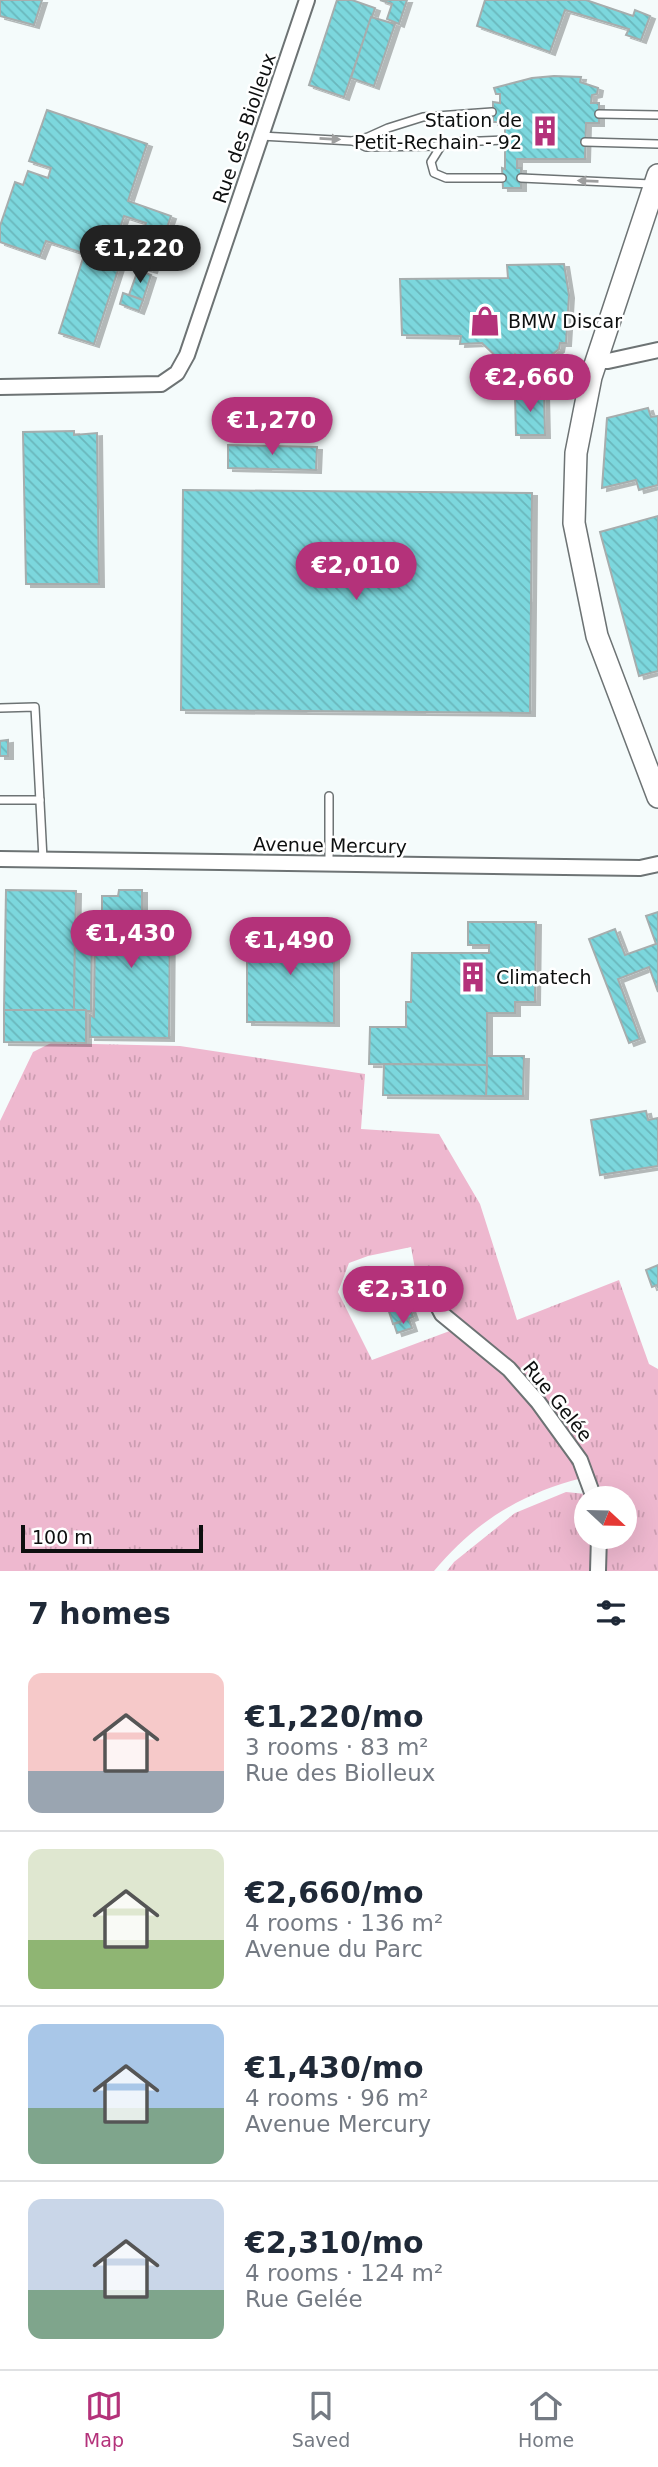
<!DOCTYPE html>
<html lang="en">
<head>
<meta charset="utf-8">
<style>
  :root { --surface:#fff; --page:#f6f6f7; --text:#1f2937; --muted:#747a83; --line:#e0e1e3; --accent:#b4327a }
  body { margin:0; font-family:"DejaVu Sans",sans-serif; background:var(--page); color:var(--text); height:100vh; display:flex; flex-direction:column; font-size:26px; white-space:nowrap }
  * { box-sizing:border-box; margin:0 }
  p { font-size:23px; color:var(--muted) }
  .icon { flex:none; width:38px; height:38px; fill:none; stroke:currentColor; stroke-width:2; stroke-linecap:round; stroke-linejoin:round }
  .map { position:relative; height:1571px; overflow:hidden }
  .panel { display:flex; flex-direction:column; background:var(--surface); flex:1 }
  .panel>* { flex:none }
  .needle { width:46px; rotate:112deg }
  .buttons { position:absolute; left:574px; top:1486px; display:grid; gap:14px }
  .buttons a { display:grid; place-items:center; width:63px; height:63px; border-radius:50%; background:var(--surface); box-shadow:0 7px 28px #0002; font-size:35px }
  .scale { position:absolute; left:21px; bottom:18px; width:182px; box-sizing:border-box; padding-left:7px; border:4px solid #0d0f0f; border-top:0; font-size:19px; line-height:24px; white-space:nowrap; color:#0d0f0f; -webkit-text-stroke:5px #fff; paint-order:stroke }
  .price { position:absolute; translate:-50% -60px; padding:0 16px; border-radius:24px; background:var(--accent); color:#fff; font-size:23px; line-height:46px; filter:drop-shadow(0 2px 4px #0008) }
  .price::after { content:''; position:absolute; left:50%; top:42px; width:21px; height:16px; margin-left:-10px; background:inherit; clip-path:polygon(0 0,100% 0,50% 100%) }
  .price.selected { background:#222; color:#fff }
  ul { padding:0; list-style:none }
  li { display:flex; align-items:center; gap:21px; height:175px; padding:0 28px }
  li+li { border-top:2px solid var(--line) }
  li span { display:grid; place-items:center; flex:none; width:196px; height:140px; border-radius:14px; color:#555 }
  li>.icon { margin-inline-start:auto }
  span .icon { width:84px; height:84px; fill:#fffc; stroke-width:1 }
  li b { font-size:30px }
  h2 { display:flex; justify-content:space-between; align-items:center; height:84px; padding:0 28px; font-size:30px }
  .dock { display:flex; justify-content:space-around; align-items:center; height:98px; border-top:2px solid var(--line); background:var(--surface); font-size:19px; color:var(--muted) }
  .dock a { display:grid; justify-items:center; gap:4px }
  .dock .selected { color:var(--accent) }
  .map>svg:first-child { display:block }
  .grass { fill:url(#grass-tufts) }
  .building { fill:url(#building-back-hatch); stroke:#a6adad; stroke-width:2; filter:url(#shadow) }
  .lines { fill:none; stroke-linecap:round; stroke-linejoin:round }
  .lane-casing { stroke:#6d7374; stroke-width:10 }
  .street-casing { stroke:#6d7374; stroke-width:18 }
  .secondary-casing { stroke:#6d7374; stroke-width:24 }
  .lane { stroke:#fff; stroke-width:7 }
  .street { stroke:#fff; stroke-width:14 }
  .secondary { stroke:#fff; stroke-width:21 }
  .oneway { fill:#9e9f9f }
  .labels { text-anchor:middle; stroke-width:5; stroke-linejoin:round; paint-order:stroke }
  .poi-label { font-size:19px; fill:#0d0f0f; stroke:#fff; text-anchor:start }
  .street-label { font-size:19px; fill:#0d0f0f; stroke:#fff }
</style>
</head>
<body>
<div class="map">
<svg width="658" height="1571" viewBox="0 0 658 1571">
  <defs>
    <pattern id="grass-tufts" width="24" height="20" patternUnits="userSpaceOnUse" patternTransform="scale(1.75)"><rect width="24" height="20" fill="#eeb8cf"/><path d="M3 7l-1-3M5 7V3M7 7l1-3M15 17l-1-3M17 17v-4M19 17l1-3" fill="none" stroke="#cb9db1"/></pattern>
    <pattern id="building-back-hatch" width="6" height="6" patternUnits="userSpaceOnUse" patternTransform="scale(1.75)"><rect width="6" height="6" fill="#7cd7dd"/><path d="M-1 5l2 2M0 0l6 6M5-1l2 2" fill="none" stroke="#6ab7bc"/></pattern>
    <filter id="shadow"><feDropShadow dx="5" dy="3" stdDeviation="0" flood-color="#0004"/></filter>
  </defs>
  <rect width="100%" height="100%" fill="#f4fbfb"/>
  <g class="grass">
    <path d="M 51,1043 L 180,1046 L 365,1074 L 361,1129 L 439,1134 L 480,1204 L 517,1320 L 619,1280 L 649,1364 L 658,1369 L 658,1571 L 605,1571 L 606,1537 L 625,1536 L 625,1498 L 598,1498 L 581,1455 L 517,1373 L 458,1323 L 436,1300 L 426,1267 L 415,1269 L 411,1247 L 368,1256 L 349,1263 L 338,1292 L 372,1360 L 455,1329 L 507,1374 L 556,1433 L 574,1458 L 582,1478 C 520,1494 475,1522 434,1571 L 0,1571 L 0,1121 L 33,1052 Z"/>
    <polygon points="566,1492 586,1494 589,1498 586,1498 586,1536 596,1537 595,1571 447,1571 454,1562 515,1513"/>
  </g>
  <g class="building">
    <polygon points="0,0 42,0 34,25 0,16"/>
    <polygon points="337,0 352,0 375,8 344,97 309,85"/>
    <polygon points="407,0 399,24 387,19 392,4 380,0"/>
    <polygon points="485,0 586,0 633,16 635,10 650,16 641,40 626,35 629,29 565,10 550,52 477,26"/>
    <polygon points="371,17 395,24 374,86 351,78"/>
    <polygon points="554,76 581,77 580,82 598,88 597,94 592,95 591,103 599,103 599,123 586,123 585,159 517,159 517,168 521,168 521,188 503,188 502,168 505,169 505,122 493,122 493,102 500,103 500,94 496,94 494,88 532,78"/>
    <polygon points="47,110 147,144 128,201 171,216 152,270 132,264 146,223 124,216 110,258 84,249 83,253 46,241 40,256 0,242 0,226 15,182 23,185 28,171 48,178 51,168 29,161"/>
    <polygon points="85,252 120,264 94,344 59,333"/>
    <polygon points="564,264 569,295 566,343 560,343 559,349 549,357 542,357 534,372 515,354 506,366 482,343 460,344 461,336 402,335 400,279 508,278 507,265"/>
    <polygon points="138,270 151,275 143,300 129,295"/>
    <polygon points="123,293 143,300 139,311 120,304"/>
    <polygon points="544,393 545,435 516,435 515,394"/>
    <polygon points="648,408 651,417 658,416 658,485 639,490 636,480 602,488 607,418"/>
    <polygon points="74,431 74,435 97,433 99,584 26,584 23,432"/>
    <polygon points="228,445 317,447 316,470 228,468"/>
    <polygon points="183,490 532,493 530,713 181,710"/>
    <polygon points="658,516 658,671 639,676 600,532"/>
    <polygon points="8,740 8,756 0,756 0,741"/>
    <polygon points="6,890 76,891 74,1011 4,1010"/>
    <polygon points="119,890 142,890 142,913 170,913 169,1038 90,1037 90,1015 94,1017 95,922 102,922 102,896 118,896"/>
    <polygon points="658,912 658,992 649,967 618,979 640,1039 629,1043 589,939 615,929 625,955 656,944 646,916"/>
    <polygon points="75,922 92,922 91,1011 74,1011"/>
    <polygon points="468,922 536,922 535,1002 515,1002 515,1013 487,1013 487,1065 369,1064 370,1027 406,1027 406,1002 411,1002 412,953 489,953 489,945 468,945"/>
    <polygon points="247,930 334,932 334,1023 247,1022"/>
    <polygon points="4,1010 86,1010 86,1043 4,1042"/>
    <polygon points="487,1056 524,1056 523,1096 486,1096"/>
    <polygon points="384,1064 487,1065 486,1096 383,1095"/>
    <polygon points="646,1111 648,1120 658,1118 658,1166 600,1175 591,1120"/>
    <polygon points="658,1265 658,1288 657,1285 652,1287 646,1270"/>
    <polygon points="401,1283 413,1317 393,1324 382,1290"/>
    <polygon points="409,1319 412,1328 397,1333 394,1324"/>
  </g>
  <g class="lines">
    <g class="lane-casing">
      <g id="lane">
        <polyline points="599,114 658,115"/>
        <polyline points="261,136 352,141 368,137 388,128 423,117 492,112"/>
        <polyline points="353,141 366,147 441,146"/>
        <polyline points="585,142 658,144"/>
        <polyline points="502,178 446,178 434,173 431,162 441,146 457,142 505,140"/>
        <polyline points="521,178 651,184"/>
        <polyline points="0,708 35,707 43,859"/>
        <polyline points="0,800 40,800"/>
        <polyline points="329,864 329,796"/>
      </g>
    </g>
    <g class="street-casing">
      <g id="street">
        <polyline points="596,361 608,361 658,350"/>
        <polyline points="0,387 161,384 177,373 187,355 307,0"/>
        <polyline points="0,859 640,868 658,864"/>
        <polyline points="422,1276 442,1314 509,1369 538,1402 580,1460 594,1498"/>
        <polyline points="598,1571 599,1536"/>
      </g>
    </g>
    <g class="secondary-casing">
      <polyline id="secondary" points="658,175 591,377 576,453 574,523 597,636 658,797"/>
    </g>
    <use href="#lane" class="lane"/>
    <use href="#street" class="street"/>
    <use href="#secondary" class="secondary"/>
  </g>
  <defs><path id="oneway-solid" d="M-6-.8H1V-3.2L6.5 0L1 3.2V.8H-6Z" transform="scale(1.75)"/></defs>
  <g class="oneway">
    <use href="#oneway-solid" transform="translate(330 139) rotate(3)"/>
    <use href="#oneway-solid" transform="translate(588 181) rotate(-178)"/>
  </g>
  <defs>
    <g id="building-bare" transform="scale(2.415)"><path d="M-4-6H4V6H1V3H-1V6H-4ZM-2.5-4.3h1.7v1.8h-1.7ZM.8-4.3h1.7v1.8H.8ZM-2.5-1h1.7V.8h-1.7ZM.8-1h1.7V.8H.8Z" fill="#b4327a" stroke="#fff" stroke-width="2.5" paint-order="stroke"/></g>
    <g id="shop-bare" transform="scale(2.415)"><path d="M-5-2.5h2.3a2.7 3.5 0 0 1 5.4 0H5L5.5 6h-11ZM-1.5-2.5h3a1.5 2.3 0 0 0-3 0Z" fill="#b4327a" stroke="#fff" stroke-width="2.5" paint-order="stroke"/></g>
  </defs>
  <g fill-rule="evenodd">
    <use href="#building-bare" x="545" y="131"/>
    <use href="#shop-bare" x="485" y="321"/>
    <use href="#building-bare" x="473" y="977"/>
  </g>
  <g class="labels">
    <g class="poi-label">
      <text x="522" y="127" text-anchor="end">Station de<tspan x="522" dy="22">Petit-Rechain - 92</tspan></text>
      <text x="508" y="328">BMW Discar</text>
      <text x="496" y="984">Climatech</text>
    </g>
    <g class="street-label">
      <text transform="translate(244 128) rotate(-71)" y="7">Rue des Biolleux</text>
      <text transform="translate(330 845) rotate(1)" y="7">Avenue Mercury</text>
      <text transform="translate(558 1401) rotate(51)" y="7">Rue Gelée</text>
    </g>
  </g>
</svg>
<div class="buttons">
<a><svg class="needle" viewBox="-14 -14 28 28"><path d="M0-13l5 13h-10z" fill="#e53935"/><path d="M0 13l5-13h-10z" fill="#747a83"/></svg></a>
</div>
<div class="scale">100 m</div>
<b class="price selected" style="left:140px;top:285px">€1,220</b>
<b class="price" style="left:530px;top:414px">€2,660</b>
<b class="price" style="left:272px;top:457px">€1,270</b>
<b class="price" style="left:356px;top:602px">€2,010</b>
<b class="price" style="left:131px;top:970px">€1,430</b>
<b class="price" style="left:290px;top:977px">€1,490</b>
<b class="price" style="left:403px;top:1326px">€2,310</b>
</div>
<section class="panel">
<h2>7 homes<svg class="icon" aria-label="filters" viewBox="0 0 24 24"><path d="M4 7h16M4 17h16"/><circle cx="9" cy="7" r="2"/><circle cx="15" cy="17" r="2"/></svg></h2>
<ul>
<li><span style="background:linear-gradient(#f6c9c9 70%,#9aa5b1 0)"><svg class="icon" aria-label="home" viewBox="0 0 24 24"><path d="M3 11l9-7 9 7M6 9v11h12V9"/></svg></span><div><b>€1,220/mo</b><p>3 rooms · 83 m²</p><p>Rue des Biolleux</p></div></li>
<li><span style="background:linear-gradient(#dfe7d0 65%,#8fb573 0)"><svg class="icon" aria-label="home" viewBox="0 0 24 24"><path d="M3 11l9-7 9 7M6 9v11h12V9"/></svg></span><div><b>€2,660/mo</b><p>4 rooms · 136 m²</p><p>Avenue du Parc</p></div></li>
<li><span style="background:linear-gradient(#a9c7e8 60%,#7fa58c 0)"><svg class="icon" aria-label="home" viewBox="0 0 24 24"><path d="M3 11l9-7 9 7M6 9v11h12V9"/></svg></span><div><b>€1,430/mo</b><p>4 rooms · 96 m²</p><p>Avenue Mercury</p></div></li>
<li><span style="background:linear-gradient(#c9d6e8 65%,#7fa58c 0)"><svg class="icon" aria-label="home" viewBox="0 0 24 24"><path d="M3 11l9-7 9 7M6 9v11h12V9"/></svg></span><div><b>€2,310/mo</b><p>4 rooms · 124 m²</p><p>Rue Gelée</p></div></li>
</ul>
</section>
<nav class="dock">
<a class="selected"><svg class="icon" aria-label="map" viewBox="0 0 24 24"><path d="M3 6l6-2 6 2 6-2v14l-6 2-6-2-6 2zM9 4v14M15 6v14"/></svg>Map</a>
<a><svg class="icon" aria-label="saved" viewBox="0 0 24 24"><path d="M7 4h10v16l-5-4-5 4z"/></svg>Saved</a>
<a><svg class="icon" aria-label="home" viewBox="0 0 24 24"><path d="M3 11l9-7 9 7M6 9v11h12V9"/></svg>Home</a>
</nav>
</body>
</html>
